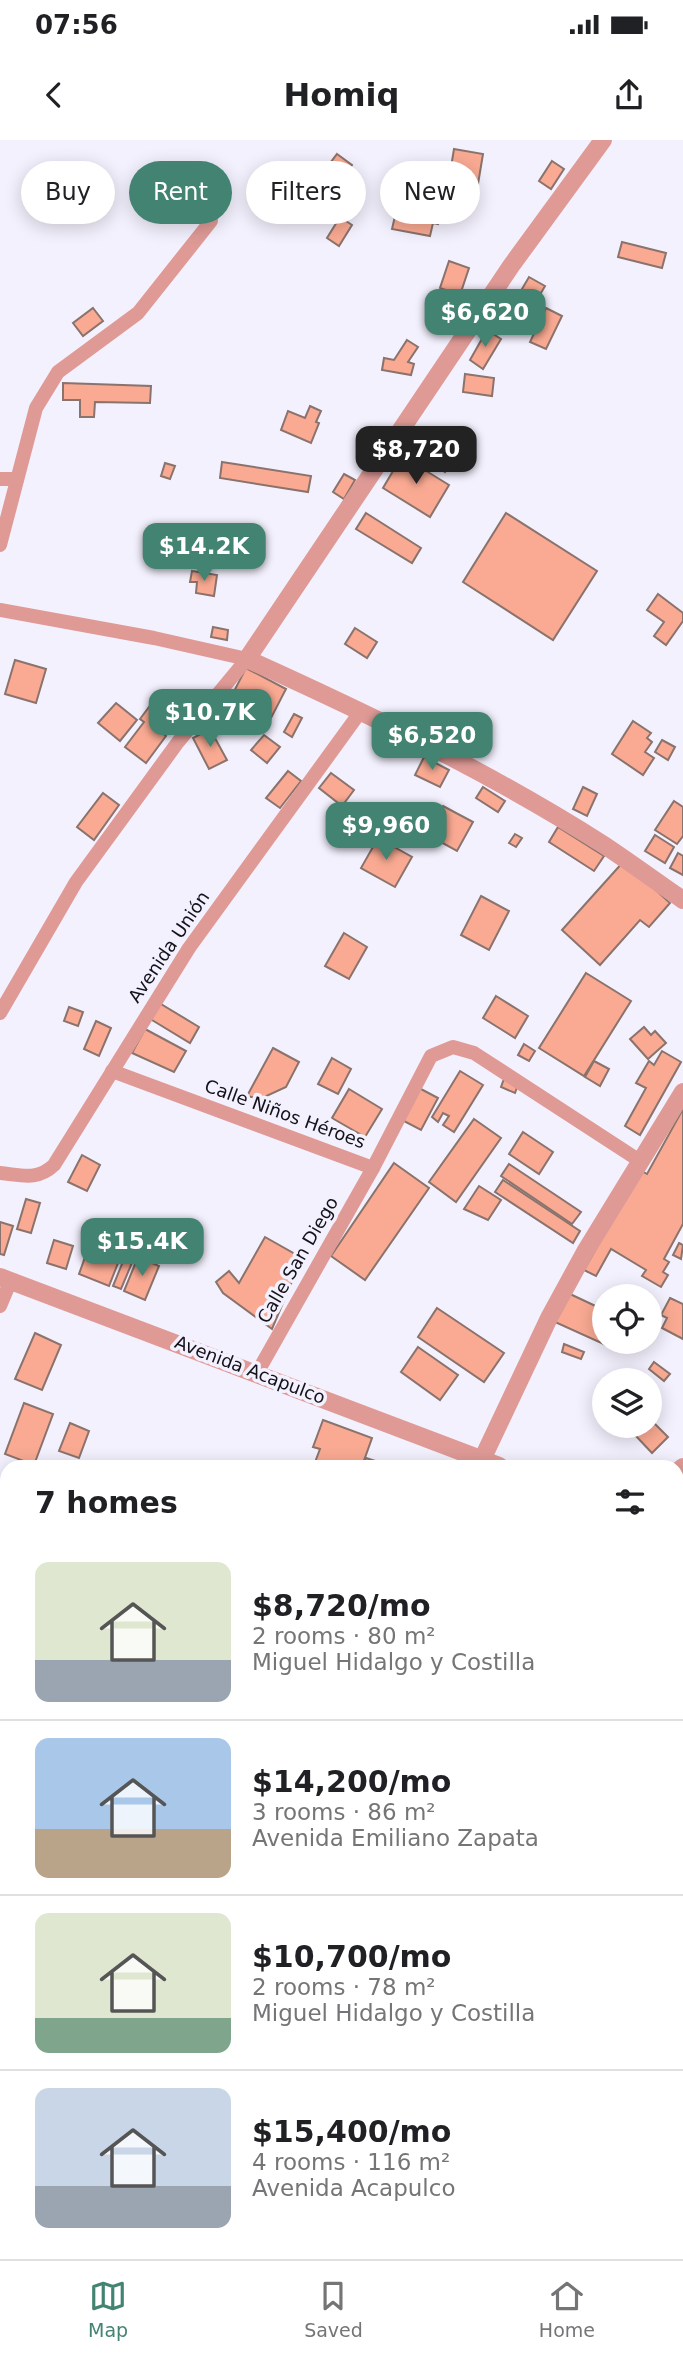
<!DOCTYPE html>
<html lang="en">
<head>
<meta charset="utf-8">
<style>
  :root { --surface:#fff; --page:#f6f6f6; --text:#202124; --muted:#757577; --line:#e0e0e0; --accent:#438372 }
  body { margin:0; font-family:"DejaVu Sans",sans-serif; background:var(--page); color:var(--text); height:100vh; display:flex; flex-direction:column; font-size:26px; white-space:nowrap }
  * { box-sizing:border-box; margin:0 }
  p { font-size:23px; color:var(--muted) }
  .icon { flex:none; width:38px; height:38px; fill:none; stroke:currentColor; stroke-width:2; stroke-linecap:round; stroke-linejoin:round }
  .map { position:relative; flex:1; overflow:hidden }
  .side { position:absolute; left:0px; top:1320px; width:684px; height:800px; display:flex; flex-direction:column; background:var(--surface); border-radius:21px 21px 0 0; box-shadow:0 4px 18px #0003 }
  .side>* { flex:none }
  .banner { position:absolute; left:21px; top:21px; width:642px; height:63px; display:flex; gap:14px }
  .buttons { position:absolute; left:592px; top:1144px; display:grid; gap:14px }
  .buttons a { display:grid; place-items:center; width:70px; height:70px; border-radius:50%; background:var(--surface); box-shadow:0 4px 18px #0003; font-size:35px }
  .price { position:absolute; translate:-50% -60px; padding:0 16px; border-radius:14px; background:var(--accent); color:#fff; font-size:23px; line-height:46px; filter:drop-shadow(0 2px 4px #0008) }
  .price::after { content:''; position:absolute; left:50%; top:42px; width:21px; height:16px; margin-left:-10px; background:inherit; clip-path:polygon(0 0,100% 0,50% 100%) }
  .price.active { background:#222; color:#fff }
  ul { padding:0; list-style:none }
  li { display:flex; align-items:center; gap:21px; height:175px; padding:0 35px }
  li+li { border-top:2px solid var(--line) }
  li span { display:grid; place-items:center; flex:none; width:196px; height:140px; border-radius:14px; color:#555 }
  li>.icon { margin-inline-start:auto }
  span .icon { width:84px; height:84px; fill:#fffc; stroke-width:1 }
  li b { font-size:30px }
  h2 { display:flex; justify-content:space-between; align-items:center; height:84px; padding:0 35px; font-size:30px }
  .tag { padding:0 24px; border-radius:32px; background:var(--surface); box-shadow:0 4px 18px #0003; font-size:24px; line-height:63px }
  .tag.active { background:var(--accent); color:#fff }
  .status { display:flex; justify-content:space-between; align-items:center; height:49px; padding:0 35px; background:var(--surface); direction:ltr }
  .status svg { height:19px; fill:currentColor }
  header { display:flex; justify-content:space-between; align-items:center; height:91px; padding:0 35px; background:var(--surface); font-size:32px; font-weight:700 }
  .menu { display:flex; justify-content:space-around; align-items:center; height:98px; border-top:2px solid var(--line); background:var(--surface); font-size:19px; color:var(--muted) }
  .menu a { display:grid; justify-items:center; gap:4px }
  .menu .active { color:var(--accent) }
  .map>svg:first-child { display:block }
  .building { fill:#faaa93; stroke:#8a736c; stroke-width:2 }
  .lines { fill:none; stroke-linecap:round; stroke-linejoin:round }
  .minor { stroke:#df9a96; stroke-width:14 }
  .tertiary { stroke:#df9a96; stroke-width:18 }
  .secondary { stroke:#cf6c69; stroke-width:21 }
  .labels { text-anchor:middle; stroke-width:7; stroke-linejoin:round; paint-order:stroke }
  .street-label { font-size:18px; fill:#141219; stroke:#f4f1fe }
</style>
</head>
<body>
<div class="status"><b>07:56</b><svg viewBox="0 0 49 12"><path d="M0 12V9h3v3zM5 12V6h3v6zM10 12V3h3v9zM15 12V0h3v12zM26 1h20v11H26zM47 4h2v5h-2z"/></svg></div>
<header><svg class="icon" aria-label="back" viewBox="0 0 24 24"><path d="M15 5l-7 7 7 7"/></svg>Homiq<svg class="icon" aria-label="share" viewBox="0 0 24 24"><path d="M12 15V3M7 8l5-5 5 5M5 13v7h14v-7"/></svg></header>
<div class="map">
<svg width="683" height="2119" viewBox="0 0 683 2119">
  <rect width="100%" height="100%" fill="#f4f1fe"/>
  <g class="building">
    <polygon points="454,9 483,14 477,50 448,45"/>
    <polygon points="337,14 352,25 346,34 357,42 352,49 364,58 351,75 312,47"/>
    <polygon points="552,21 564,29 551,49 539,41"/>
    <polygon points="406,40 446,48 438,84 433,83 430,96 392,89 395,76 398,77"/>
    <polygon points="340,77 352,85 339,106 327,98"/>
    <polygon points="622,102 666,113 662,128 618,117"/>
    <polygon points="449,121 469,128 460,155 440,148"/>
    <polygon points="529,137 545,146 531,170 515,161"/>
    <polygon points="93,168 103,181 83,196 73,183"/>
    <polygon points="546,168 562,176 546,209 530,202"/>
    <polygon points="487,190 501,199 483,229 470,220"/>
    <polygon points="407,200 418,207 408,222 414,224 411,235 382,230 384,218 394,220"/>
    <polygon points="465,234 494,238 492,256 463,252"/>
    <polygon points="63,243 151,246 150,263 95,262 94,277 80,277 80,260 63,260"/>
    <polygon points="310,266 321,271 316,282 319,283 311,303 281,290 288,271 305,278"/>
    <polygon points="444,296 462,308 445,332 428,320"/>
    <polygon points="402,316 449,345 430,377 383,348"/>
    <polygon points="222,322 311,336 308,352 220,338"/>
    <polygon points="165,323 175,326 170,339 161,336"/>
    <polygon points="344,334 355,340 344,359 333,352"/>
    <polygon points="366,373 421,408 412,423 356,389"/>
    <polygon points="506,373 597,431 553,500 463,442"/>
    <polygon points="192,431 217,435 214,456 196,453 197,442 190,442"/>
    <polygon points="658,454 683,473 683,481 666,505 654,496 664,482 647,470"/>
    <polygon points="213,487 228,490 227,500 211,497"/>
    <polygon points="355,488 377,502 367,518 345,504"/>
    <polygon points="15,520 46,529 36,563 5,554"/>
    <polygon points="246,528 286,549 271,578 231,557"/>
    <polygon points="116,563 137,580 120,601 98,583"/>
    <polygon points="152,563 172,578 161,592 166,596 146,623 125,607 144,582 140,579"/>
    <polygon points="294,574 302,578 292,597 284,592"/>
    <polygon points="633,581 651,593 647,598 652,602 645,612 654,618 643,635 612,614"/>
    <polygon points="210,589 227,620 209,629 193,598"/>
    <polygon points="264,595 280,607 267,623 251,610"/>
    <polygon points="662,600 675,607 668,620 655,612"/>
    <polygon points="424,617 449,630 440,647 415,635"/>
    <polygon points="288,631 301,641 280,668 266,658"/>
    <polygon points="331,633 354,650 342,666 319,648"/>
    <polygon points="483,647 505,661 498,672 476,658"/>
    <polygon points="583,647 597,654 587,676 573,669"/>
    <polygon points="103,653 119,665 94,700 77,687"/>
    <polygon points="674,661 683,667 683,696 677,704 655,690"/>
    <polygon points="443,666 473,682 457,711 428,695"/>
    <polygon points="558,687 604,716 594,731 549,702"/>
    <polygon points="515,694 522,698 516,707 509,703"/>
    <polygon points="655,695 674,707 665,723 645,711"/>
    <polygon points="378,698 412,717 395,747 361,728"/>
    <polygon points="678,713 683,716 683,735 670,728"/>
    <polygon points="624,721 670,763 649,787 640,780 600,825 562,790"/>
    <polygon points="481,756 509,771 489,810 461,795"/>
    <polygon points="344,793 367,807 349,839 325,826"/>
    <polygon points="586,833 631,861 584,936 539,908"/>
    <polygon points="496,856 528,876 515,898 483,878"/>
    <polygon points="156,861 199,887 190,903 147,877"/>
    <polygon points="69,867 83,872 78,886 64,881"/>
    <polygon points="96,881 111,888 99,916 84,909"/>
    <polygon points="644,887 651,895 655,891 666,903 648,919 630,899"/>
    <polygon points="145,889 186,911 174,932 132,913"/>
    <polygon points="524,904 535,911 529,921 518,915"/>
    <polygon points="273,908 299,922 286,947 260,959 247,956"/>
    <polygon points="662,911 681,922 640,995 625,986 646,948 636,943 649,921 654,925"/>
    <polygon points="332,918 351,929 338,954 318,944"/>
    <polygon points="594,921 609,929 600,946 585,937"/>
    <polygon points="460,931 483,945 454,992 443,985 449,976 443,973 438,982 432,977"/>
    <polygon points="505,936 519,942 515,953 501,947"/>
    <polygon points="419,948 438,958 421,990 402,980"/>
    <polygon points="349,949 382,969 365,997 332,978"/>
    <polygon points="683,969 683,1084 664,1119 669,1122 663,1132 668,1135 661,1147 642,1136 646,1130 611,1109 596,1136 584,1130 640,1030 647,1034"/>
    <polygon points="474,979 501,998 456,1062 429,1042"/>
    <polygon points="523,992 553,1012 539,1034 509,1014"/>
    <polygon points="82,1015 100,1025 87,1051 68,1042"/>
    <polygon points="394,1023 429,1048 365,1140 331,1116"/>
    <polygon points="509,1024 581,1072 572,1084 501,1036"/>
    <polygon points="503,1040 580,1091 573,1103 495,1052"/>
    <polygon points="479,1046 501,1060 488,1080 464,1069"/>
    <polygon points="26,1059 40,1063 31,1093 17,1089"/>
    <polygon points="0,1082 13,1086 4,1115 0,1114"/>
    <polygon points="265,1097 302,1118 272,1189 223,1153 216,1142 229,1131 239,1143"/>
    <polygon points="54,1100 73,1106 66,1129 47,1123"/>
    <polygon points="131,1102 139,1106 121,1149 113,1146"/>
    <polygon points="679,1103 683,1105 681,1119 673,1115"/>
    <polygon points="89,1106 120,1118 109,1146 79,1134"/>
    <polygon points="138,1117 159,1126 145,1160 124,1151"/>
    <polygon points="570,1154 604,1170 604,1202 623,1202 619,1211 555,1182"/>
    <polygon points="670,1158 683,1164 683,1199 662,1188 667,1178 661,1175"/>
    <polygon points="437,1168 504,1213 484,1242 418,1197"/>
    <polygon points="35,1193 61,1205 42,1250 15,1239"/>
    <polygon points="564,1204 584,1212 581,1219 562,1212"/>
    <polygon points="418,1207 458,1235 440,1260 401,1232"/>
    <polygon points="654,1222 670,1234 664,1241 649,1229"/>
    <polygon points="650,1257 659,1266 651,1274 649,1273"/>
    <polygon points="24,1263 53,1274 34,1325 5,1314"/>
    <polygon points="649,1278 668,1297 652,1313 634,1294 641,1286 649,1286"/>
    <polygon points="323,1280 372,1298 362,1326 314,1325 320,1309 313,1307"/>
    <polygon points="70,1283 89,1291 79,1318 59,1311"/>
    <polygon points="366,1318 391,1326 363,1326"/>
    <polygon points="0,1350 7,1352 7,1381 0,1379"/>
    <polygon points="677,1417 683,1419 683,1454 677,1468"/>
    <polygon points="619,2112 638,2112 635,2119 616,2119"/>
  </g>
  <g class="lines">
    <g class="minor">
      <polyline points="0,339 17,339"/>
      <polyline points="0,405 36,268 58,232 138,173 211,81"/>
      <polyline points="0,470 154,498 247,519 178,602 76,742 0,873"/>
      <polyline points="112,931 373,1028"/>
      <path d="M 0,1033 C 22,1035 37,1041 54,1025 L 189,808 L 361,571"/>
      <polyline points="0,1166 11,1140"/>
      <polyline points="257,1233 373,1028 431,916 453,907 474,913 640,1021"/>
      <polyline points="677,1479 683,1467"/>
      <polyline points="86,2119 89,2112"/>
    </g>
    <g class="tertiary">
      <path d="M 603,0 L 511,126 L 247,519 C 369,574 491,633 604,705 C 631,723 657,742 683,760"/>
      <polyline points="0,1137 499,1326"/>
      <polyline points="479,1326 549,1178 585,1112 683,952"/>
      <polyline points="677,1332 683,1327"/>
      <polyline points="677,1403 683,1406"/>
    </g>
    <g class="secondary">
      <polyline points="0,1521 7,1523"/>
      <polyline points="0,1550 7,1553"/>
      <polyline points="677,1772 683,1774"/>
      <polyline points="677,1802 683,1804"/>
    </g>
  </g>
  <g class="labels">
    <g class="street-label">
      <text transform="translate(169 807) rotate(-56)" y="6">Avenida Unión</text>
      <text transform="translate(285 974) rotate(20)" y="6">Calle Niños Héroes</text>
      <text transform="translate(298 1120) rotate(-60)" y="6">Calle San Diego</text>
      <text transform="translate(250 1230) rotate(21)" y="6">Avenida Acapulco</text>
    </g>
  </g>
</svg>
<div class="buttons">
<a><svg class="icon" aria-label="locate" viewBox="0 0 24 24"><circle cx="12" cy="12" r="6"/><path d="M12 2v4M12 18v4M2 12h4M18 12h4"/></svg></a>
<a><svg class="icon" aria-label="layers" viewBox="0 0 24 24"><path d="M12 4l9 5-9 5-9-5zM3 14l9 5 9-5"/></svg></a>
</div>
<b class="price" style="left:485px;top:209px">$6,620</b>
<b class="price active" style="left:416px;top:346px">$8,720</b>
<b class="price" style="left:204px;top:443px">$14.2K</b>
<b class="price" style="left:210px;top:609px">$10.7K</b>
<b class="price" style="left:432px;top:632px">$6,520</b>
<b class="price" style="left:386px;top:722px">$9,960</b>
<b class="price" style="left:142px;top:1138px">$15.4K</b>
<div class="banner">
<a class="tag">Buy</a>
<a class="tag active">Rent</a>
<a class="tag">Filters</a>
<a class="tag">New</a>
</div>
<section class="side">
<h2>7 homes<svg class="icon" aria-label="filters" viewBox="0 0 24 24"><path d="M4 7h16M4 17h16"/><circle cx="9" cy="7" r="2"/><circle cx="15" cy="17" r="2"/></svg></h2>
<ul>
<li><span style="background:linear-gradient(#dfe7d0 70%,#9aa5b1 0)"><svg class="icon" aria-label="home" viewBox="0 0 24 24"><path d="M3 11l9-7 9 7M6 9v11h12V9"/></svg></span><div><b>$8,720/mo</b><p>2 rooms · 80 m²</p><p>Miguel Hidalgo y Costilla</p></div></li>
<li><span style="background:linear-gradient(#a9c7e8 65%,#b9a48a 0)"><svg class="icon" aria-label="home" viewBox="0 0 24 24"><path d="M3 11l9-7 9 7M6 9v11h12V9"/></svg></span><div><b>$14,200/mo</b><p>3 rooms · 86 m²</p><p>Avenida Emiliano Zapata</p></div></li>
<li><span style="background:linear-gradient(#dfe7d0 75%,#7fa58c 0)"><svg class="icon" aria-label="home" viewBox="0 0 24 24"><path d="M3 11l9-7 9 7M6 9v11h12V9"/></svg></span><div><b>$10,700/mo</b><p>2 rooms · 78 m²</p><p>Miguel Hidalgo y Costilla</p></div></li>
<li><span style="background:linear-gradient(#c9d6e8 70%,#9aa5b1 0)"><svg class="icon" aria-label="home" viewBox="0 0 24 24"><path d="M3 11l9-7 9 7M6 9v11h12V9"/></svg></span><div><b>$15,400/mo</b><p>4 rooms · 116 m²</p><p>Avenida Acapulco</p></div></li>
</ul>
</section>
</div>
<nav class="menu">
<a class="active"><svg class="icon" aria-label="map" viewBox="0 0 24 24"><path d="M3 6l6-2 6 2 6-2v14l-6 2-6-2-6 2zM9 4v14M15 6v14"/></svg>Map</a>
<a><svg class="icon" aria-label="saved" viewBox="0 0 24 24"><path d="M7 4h10v16l-5-4-5 4z"/></svg>Saved</a>
<a><svg class="icon" aria-label="home" viewBox="0 0 24 24"><path d="M3 11l9-7 9 7M6 9v11h12V9"/></svg>Home</a>
</nav>
</body>
</html>
